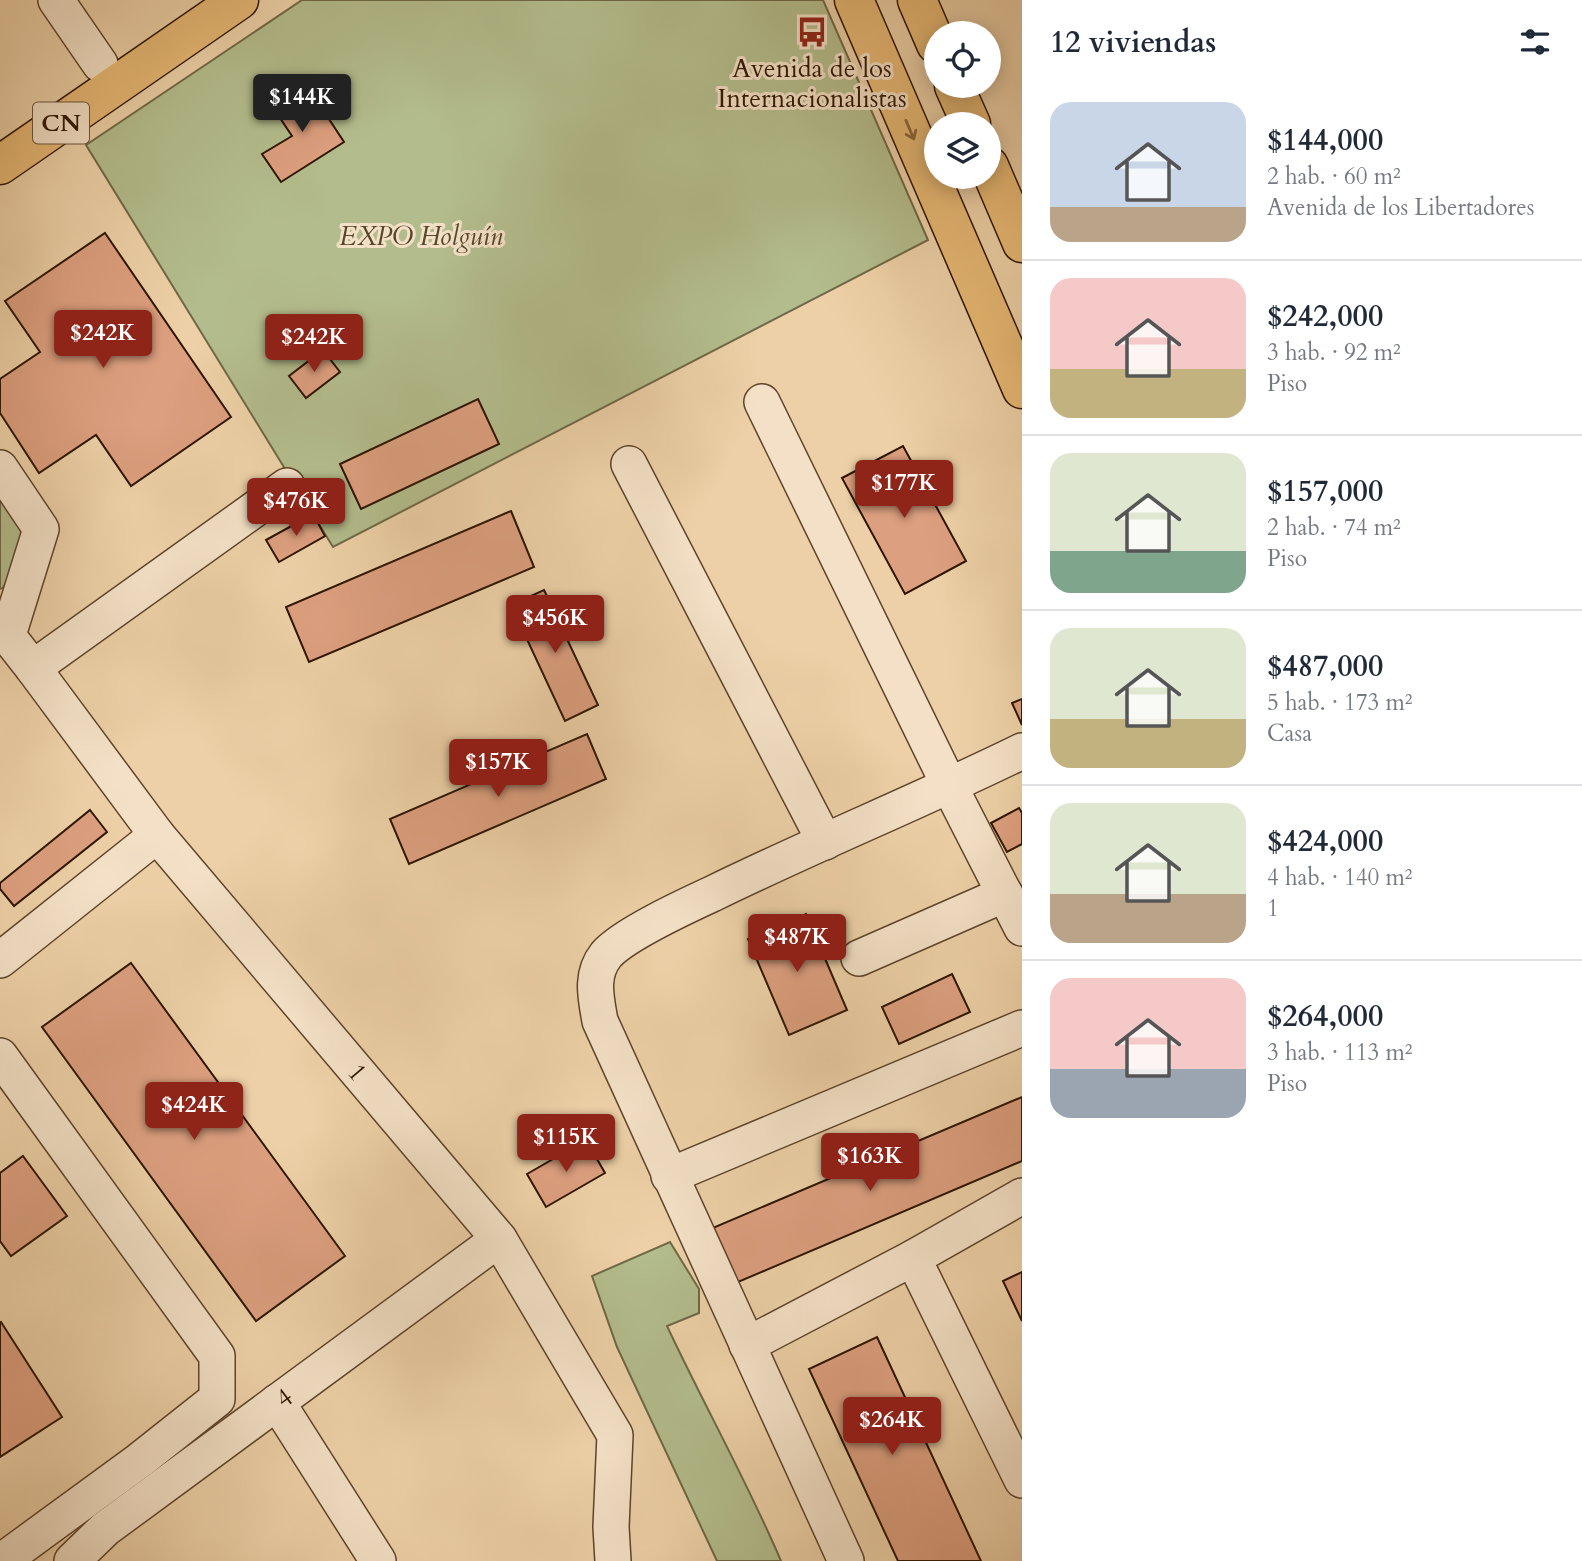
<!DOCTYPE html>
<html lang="es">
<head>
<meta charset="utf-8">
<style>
  :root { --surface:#fff; --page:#f6f6f7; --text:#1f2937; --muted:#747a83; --line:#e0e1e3; --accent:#8f2418 }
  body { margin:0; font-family:Cardo,serif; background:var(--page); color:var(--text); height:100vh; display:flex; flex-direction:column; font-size:26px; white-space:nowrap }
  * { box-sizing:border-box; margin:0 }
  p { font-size:23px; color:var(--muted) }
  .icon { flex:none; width:38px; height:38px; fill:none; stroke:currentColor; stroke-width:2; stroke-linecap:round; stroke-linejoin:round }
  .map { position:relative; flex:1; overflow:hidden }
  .details { display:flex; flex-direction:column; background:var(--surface); width:560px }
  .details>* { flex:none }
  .tools { position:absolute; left:924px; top:21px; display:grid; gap:14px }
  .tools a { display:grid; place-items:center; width:77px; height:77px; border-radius:50%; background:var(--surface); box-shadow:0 4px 18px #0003; font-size:35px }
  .price { position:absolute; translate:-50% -60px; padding:0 16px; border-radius:7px; background:var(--accent); color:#fff; font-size:23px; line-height:46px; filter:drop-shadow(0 2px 4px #0008) }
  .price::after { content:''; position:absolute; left:50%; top:42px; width:21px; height:16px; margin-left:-10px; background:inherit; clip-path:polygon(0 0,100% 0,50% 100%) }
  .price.selected { background:#222; color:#fff }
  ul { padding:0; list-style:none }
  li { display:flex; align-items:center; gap:21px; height:175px; padding:0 28px }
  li+li { border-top:2px solid var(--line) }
  li span { display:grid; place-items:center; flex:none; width:196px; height:140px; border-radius:21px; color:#555 }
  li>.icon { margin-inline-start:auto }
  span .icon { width:84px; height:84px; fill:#fffc; stroke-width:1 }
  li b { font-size:30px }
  h2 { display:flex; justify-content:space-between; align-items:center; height:84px; padding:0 28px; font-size:30px }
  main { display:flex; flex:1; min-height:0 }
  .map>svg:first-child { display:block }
  .green { fill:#b3bc8c; stroke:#706846; stroke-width:2 }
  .building { fill:#dc9f7f; stroke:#2e1500; stroke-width:2 }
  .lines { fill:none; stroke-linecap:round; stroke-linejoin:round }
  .minor-casing { stroke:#5e442a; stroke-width:38 }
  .major-casing { stroke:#2e1500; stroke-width:41 }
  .highway-casing { stroke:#2e1500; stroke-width:41 }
  .minor { stroke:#f3e0c6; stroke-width:35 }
  .major { stroke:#e6b874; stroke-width:38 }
  .highway { stroke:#e6b874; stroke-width:38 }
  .oneway { stroke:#8a663a }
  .labels { text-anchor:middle; stroke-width:6; stroke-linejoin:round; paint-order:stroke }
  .shield { fill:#f3e0c6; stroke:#69523b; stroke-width:2 }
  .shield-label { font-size:24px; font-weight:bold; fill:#2e1500 }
  .poi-label { font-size:26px; fill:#2e1500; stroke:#f3e0c6 }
  .park-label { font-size:26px; font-style:italic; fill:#56472a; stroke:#f3e0c6 }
  .street-label { font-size:26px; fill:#2e1500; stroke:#f3e0c6 }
</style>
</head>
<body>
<main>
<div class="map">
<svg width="1022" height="1561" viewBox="0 0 1022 1561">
  <rect width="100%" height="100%" fill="#edd0a7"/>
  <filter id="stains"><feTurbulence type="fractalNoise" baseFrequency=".00286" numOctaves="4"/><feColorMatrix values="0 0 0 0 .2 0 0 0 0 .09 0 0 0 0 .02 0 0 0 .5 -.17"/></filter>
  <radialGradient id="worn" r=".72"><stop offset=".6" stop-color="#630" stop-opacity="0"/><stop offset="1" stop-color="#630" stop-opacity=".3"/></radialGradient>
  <g class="green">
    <polygon points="302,0 823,0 928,240 333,547 86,145"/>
    <polygon points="0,488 21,521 24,550 3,588 0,589"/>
    <path d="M 670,1242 L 699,1289 L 699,1313 L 667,1326 C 704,1405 747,1481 781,1561 L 717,1561 L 617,1347 L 592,1276 Z"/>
  </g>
  <g class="building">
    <polygon points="306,84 344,142 281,182 262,154 292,136 272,106"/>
    <polygon points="105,233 231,417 131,486 96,435 39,473 0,413 0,379 40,352 5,301"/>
    <polygon points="323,350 340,372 306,398 289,376"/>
    <polygon points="478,399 499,444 361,509 340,464"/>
    <polygon points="903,446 966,561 905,594 842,478"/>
    <polygon points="511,511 534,567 309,662 286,607"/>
    <polygon points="313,514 325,536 279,562 266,540"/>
    <polygon points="544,590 598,705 565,721 511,605"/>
    <polygon points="1022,699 1022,725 1012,703"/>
    <polygon points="587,734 606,779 409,864 390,819"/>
    <polygon points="1019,808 1022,813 1022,844 1007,852 991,823"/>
    <polygon points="90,810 107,832 14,906 0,889 0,883"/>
    <polygon points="806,914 847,1010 789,1035 748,939"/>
    <polygon points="131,963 345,1256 256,1321 42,1027"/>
    <polygon points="952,974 970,1012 899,1044 882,1007"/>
    <polygon points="1022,1097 1022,1161 731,1285 708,1230"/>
    <polygon points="586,1140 605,1173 546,1207 527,1174"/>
    <polygon points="23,1156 67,1216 11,1256 0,1241 0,1173"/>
    <polygon points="1022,1272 1022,1321 1003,1281"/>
    <polygon points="1,1322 62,1417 0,1457 0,1323"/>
    <polygon points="877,1337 981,1561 898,1561 809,1369"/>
  </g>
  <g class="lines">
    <g class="minor-casing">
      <g id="minor">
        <polyline points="56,0 100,64"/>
        <polyline points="762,402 950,787 1022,928"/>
        <polyline points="629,464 825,842"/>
        <polyline points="0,468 41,529 8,635"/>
        <path id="s1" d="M 0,626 L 33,668 L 157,835 L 499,1239 L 615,1435 L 611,1527 L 613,1561"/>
        <polyline points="33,668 287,486"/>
        <polyline points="859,958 1005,894"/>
        <polyline points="0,960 157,835"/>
        <polyline points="0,1056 217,1356 217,1399 140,1460 2,1561"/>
        <polyline points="669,1176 1022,1028"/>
        <polyline points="913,1258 1022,1480"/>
        <polyline points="747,1345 913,1258 1022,1196"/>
        <polyline points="277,1402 378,1561"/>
        <path id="s2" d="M 72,1561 L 105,1529 L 499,1239"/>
        <path d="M 846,1561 L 600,1021 C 596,998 590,975 606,955 C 623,935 686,906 712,894 C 814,844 920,801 1022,751"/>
      </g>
    </g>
    <g class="major-casing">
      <polyline id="major" points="0,165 239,0"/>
    </g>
    <g class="highway-casing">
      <g id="highway">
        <polyline points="854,0 1022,389"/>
        <polyline points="917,0 936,44"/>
        <polyline points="954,86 971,124"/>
        <polyline points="989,166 1022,243"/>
      </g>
    </g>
    <use href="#minor" class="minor"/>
    <use href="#major" class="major"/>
    <use href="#highway" class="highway"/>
  </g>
  <defs><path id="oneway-shaft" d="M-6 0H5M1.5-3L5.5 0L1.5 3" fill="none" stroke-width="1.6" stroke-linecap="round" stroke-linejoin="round" transform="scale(1.75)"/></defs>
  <use class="oneway" href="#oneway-shaft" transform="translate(910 130) rotate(67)"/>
  <defs>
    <g id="bus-bare" transform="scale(2.415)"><path d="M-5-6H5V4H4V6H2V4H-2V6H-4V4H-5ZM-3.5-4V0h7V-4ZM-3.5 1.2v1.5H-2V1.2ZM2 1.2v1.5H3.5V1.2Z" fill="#8f2418" stroke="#f3e0c6" stroke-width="2.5" paint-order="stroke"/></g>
  </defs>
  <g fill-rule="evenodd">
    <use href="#bus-bare" x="812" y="32"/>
  </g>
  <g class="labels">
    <rect class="shield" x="33" y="102.5" width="56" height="41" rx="5"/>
    <g class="shield-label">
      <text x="61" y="131">CN</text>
    </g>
    <g class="poi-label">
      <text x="812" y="77">Avenida de los<tspan x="812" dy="30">Internacionalistas</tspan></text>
    </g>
    <g class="park-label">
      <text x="421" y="245">EXPO Holguín</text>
    </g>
    <g class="street-label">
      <text dy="9" stroke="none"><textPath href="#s1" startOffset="572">1</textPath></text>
      <text dy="9" stroke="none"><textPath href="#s2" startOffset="268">4</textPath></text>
    </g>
  </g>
  <rect width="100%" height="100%" filter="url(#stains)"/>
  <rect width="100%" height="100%" fill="url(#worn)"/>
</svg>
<div class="tools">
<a><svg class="icon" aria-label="locate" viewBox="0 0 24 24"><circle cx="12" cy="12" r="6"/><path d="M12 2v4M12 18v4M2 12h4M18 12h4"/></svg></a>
<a><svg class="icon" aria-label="layers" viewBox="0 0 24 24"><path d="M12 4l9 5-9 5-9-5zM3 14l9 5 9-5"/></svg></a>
</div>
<b class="price selected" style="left:302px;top:134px">$144K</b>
<b class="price" style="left:103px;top:370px">$242K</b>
<b class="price" style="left:314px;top:374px">$242K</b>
<b class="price" style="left:904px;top:520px">$177K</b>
<b class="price" style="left:296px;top:538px">$476K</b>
<b class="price" style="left:555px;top:655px">$456K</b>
<b class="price" style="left:498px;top:799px">$157K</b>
<b class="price" style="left:797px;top:974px">$487K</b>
<b class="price" style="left:194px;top:1142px">$424K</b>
<b class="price" style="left:566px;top:1174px">$115K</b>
<b class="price" style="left:870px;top:1193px">$163K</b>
<b class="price" style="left:892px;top:1457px">$264K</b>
</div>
<section class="details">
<h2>12 viviendas<svg class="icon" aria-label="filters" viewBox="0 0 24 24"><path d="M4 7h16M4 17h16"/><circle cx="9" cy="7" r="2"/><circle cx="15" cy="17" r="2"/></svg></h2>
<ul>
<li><span style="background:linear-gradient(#c9d6e8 75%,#b9a48a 0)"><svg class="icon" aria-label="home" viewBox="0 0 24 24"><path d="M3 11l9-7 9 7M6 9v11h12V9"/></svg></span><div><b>$144,000</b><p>2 hab. · 60 m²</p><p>Avenida de los Libertadores</p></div></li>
<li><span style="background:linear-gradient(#f6c9c9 65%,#c2b280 0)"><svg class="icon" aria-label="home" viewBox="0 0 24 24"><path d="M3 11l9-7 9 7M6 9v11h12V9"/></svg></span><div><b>$242,000</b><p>3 hab. · 92 m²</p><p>Piso</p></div></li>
<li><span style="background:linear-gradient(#dfe7d0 70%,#7fa58c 0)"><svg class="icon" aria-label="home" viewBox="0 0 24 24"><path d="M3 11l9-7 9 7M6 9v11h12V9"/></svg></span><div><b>$157,000</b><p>2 hab. · 74 m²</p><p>Piso</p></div></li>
<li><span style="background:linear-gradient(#dfe7d0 65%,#c2b280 0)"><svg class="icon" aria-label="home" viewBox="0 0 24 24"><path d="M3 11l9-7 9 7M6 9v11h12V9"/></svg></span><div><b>$487,000</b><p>5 hab. · 173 m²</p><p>Casa</p></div></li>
<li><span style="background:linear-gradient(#dfe7d0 65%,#b9a48a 0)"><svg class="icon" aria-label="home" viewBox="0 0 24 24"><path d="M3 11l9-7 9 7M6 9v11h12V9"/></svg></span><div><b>$424,000</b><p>4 hab. · 140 m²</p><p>1</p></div></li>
<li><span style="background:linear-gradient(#f6c9c9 65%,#9aa5b1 0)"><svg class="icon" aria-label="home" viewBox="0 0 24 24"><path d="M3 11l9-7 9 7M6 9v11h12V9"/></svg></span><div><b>$264,000</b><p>3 hab. · 113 m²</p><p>Piso</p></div></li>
</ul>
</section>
</main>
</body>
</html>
